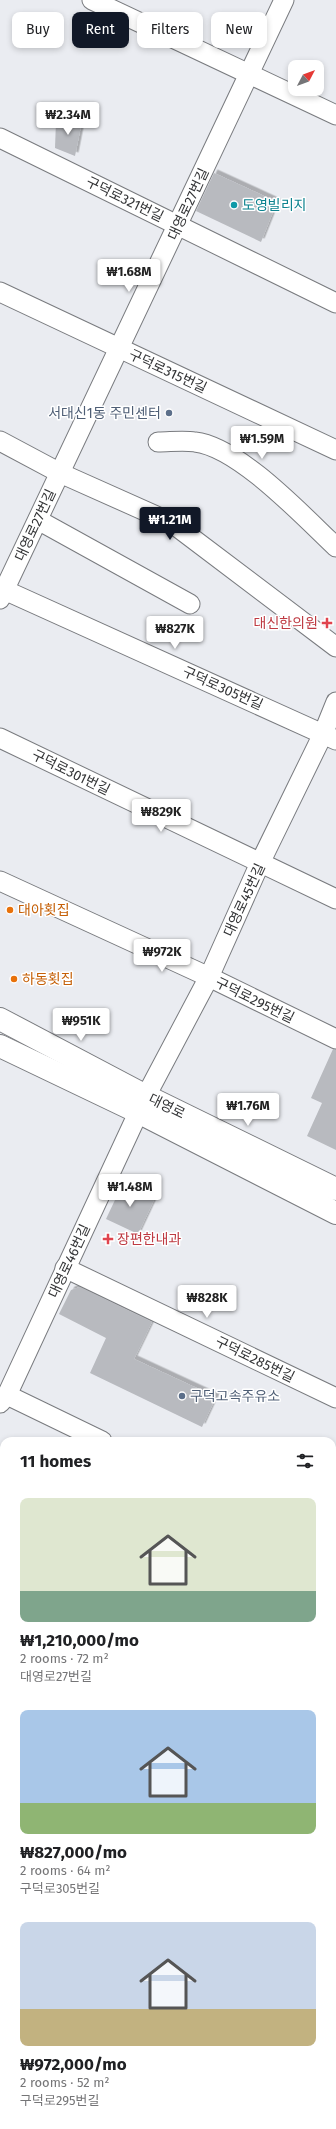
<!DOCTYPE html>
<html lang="en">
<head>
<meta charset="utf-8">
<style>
  :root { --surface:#fff; --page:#f2f2f2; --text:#202124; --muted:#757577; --accent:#111827 }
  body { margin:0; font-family:"Fira Sans","Noto Sans KR",sans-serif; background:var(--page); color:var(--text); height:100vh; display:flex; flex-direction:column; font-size:15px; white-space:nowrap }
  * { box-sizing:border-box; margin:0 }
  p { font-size:13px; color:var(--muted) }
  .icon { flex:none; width:22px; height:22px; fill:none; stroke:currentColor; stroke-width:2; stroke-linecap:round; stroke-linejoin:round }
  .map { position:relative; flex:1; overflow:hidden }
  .drawer { position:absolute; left:0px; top:1437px; width:336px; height:692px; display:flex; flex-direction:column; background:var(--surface); border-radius:12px 12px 0 0; box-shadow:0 2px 6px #0003 }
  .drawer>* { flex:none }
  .guide { position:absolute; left:12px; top:12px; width:312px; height:36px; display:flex; gap:8px }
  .needle { width:26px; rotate:49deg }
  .buttons { position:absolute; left:288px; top:60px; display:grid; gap:8px }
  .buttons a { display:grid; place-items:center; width:36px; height:36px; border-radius:8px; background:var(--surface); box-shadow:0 2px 6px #0003; font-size:20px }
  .price { position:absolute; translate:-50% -34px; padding:0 9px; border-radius:4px; background:#fff; color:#222; font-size:13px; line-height:26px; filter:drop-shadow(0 1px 2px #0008) }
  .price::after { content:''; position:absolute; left:50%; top:24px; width:12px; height:9px; margin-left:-6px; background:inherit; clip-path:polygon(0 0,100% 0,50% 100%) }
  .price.current { background:var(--accent); color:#fff }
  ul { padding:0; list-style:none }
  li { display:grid; align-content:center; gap:8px; height:212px; padding:0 20px }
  li span { display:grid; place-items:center; height:124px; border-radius:8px; color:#555 }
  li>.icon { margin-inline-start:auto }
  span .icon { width:72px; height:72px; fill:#fffc; stroke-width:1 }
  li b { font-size:17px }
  h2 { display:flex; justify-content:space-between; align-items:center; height:48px; padding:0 20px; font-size:17px }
  .pill { padding:0 14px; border-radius:8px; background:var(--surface); box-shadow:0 2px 6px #0003; font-size:14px; line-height:36px }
  .pill.current { background:var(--accent); color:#fff }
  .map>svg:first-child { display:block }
  .building { fill:#b8babf; filter:url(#shadow) }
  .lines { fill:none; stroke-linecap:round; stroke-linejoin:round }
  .street-casing { stroke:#797b7f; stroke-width:21 }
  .secondary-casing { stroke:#797b7f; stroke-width:24 }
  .street { stroke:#fff; stroke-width:19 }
  .secondary { stroke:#fff; stroke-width:22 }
  .culture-dot { fill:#0f9aa8; stroke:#fff; stroke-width:1.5 }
  .service-dot { fill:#5c6f8a; stroke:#fff; stroke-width:1.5 }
  .health-dot { fill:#e0444e; stroke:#fff; stroke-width:1.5 }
  .food-dot { fill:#e8710a; stroke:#fff; stroke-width:1.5 }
  .labels { text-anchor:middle; stroke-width:3; stroke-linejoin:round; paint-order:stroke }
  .street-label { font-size:14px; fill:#333436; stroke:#fff }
  .culture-label { font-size:14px; fill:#0d838f; stroke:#fff; text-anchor:start }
  .service-label { font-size:14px; fill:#4e5e75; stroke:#fff; text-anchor:end }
  .health-label { font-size:14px; fill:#be3a42; stroke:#fff; text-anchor:end }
  .food-label { font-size:14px; fill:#c56008; stroke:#fff; text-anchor:start }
</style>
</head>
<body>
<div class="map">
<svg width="336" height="2129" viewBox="0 0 336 2129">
  <defs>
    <filter id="shadow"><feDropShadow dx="3.5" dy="-3.5" stdDeviation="0" flood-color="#0004"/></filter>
  </defs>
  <rect width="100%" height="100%" fill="#eaecf1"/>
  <g class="building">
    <polygon points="56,121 82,121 75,156 55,148"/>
    <polygon points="214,173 277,202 261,242 196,211"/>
    <polygon points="333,1049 336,1050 336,1150 307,1136 322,1103 311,1098"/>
    <polygon points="123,1183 155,1198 138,1234 106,1219"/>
    <polygon points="80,1287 152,1322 134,1359 216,1397 202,1427 90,1373 106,1338 59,1314 71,1290"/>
  </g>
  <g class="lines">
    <g class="street-casing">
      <g id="street">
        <polyline points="92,0 336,115"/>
        <polyline points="0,138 336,303"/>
        <polyline points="0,292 336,450"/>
        <polyline points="0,441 60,473 172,523 336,647"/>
        <path d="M 158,442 C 170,442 183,440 195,442 C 239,447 303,516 336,547"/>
        <polyline points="38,520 190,604"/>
        <polyline points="0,588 336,740"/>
        <polyline points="0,599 284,0"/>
        <polyline points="0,738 336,899"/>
        <polyline points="0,881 209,977 336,1039"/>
        <polyline points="65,1268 336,1398"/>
        <polyline points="7,1395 102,1441"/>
        <polyline points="0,1403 7,1395 146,1096 209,977 260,863 323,734 336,702"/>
        <polyline points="332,1551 336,1553"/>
        <polyline points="332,1605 336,1601"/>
        <polyline points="0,1829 4,1826"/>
        <polyline points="332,1998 336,2003"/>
        <polyline points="0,2058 4,2055"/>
        <polyline points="163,2129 168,2125"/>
      </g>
    </g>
    <g class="secondary-casing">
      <g id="secondary">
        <polyline points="0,1019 146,1096 336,1189"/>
        <polyline points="0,1046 138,1112 336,1213"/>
        <polyline points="0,1468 4,1491"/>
        <polyline points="0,1602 4,1599"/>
        <polyline points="0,1800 4,1805"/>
        <polyline points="258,2125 262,2129"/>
        <polyline points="330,2129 336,2118"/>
      </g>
    </g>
    <use href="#street" class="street"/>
    <use href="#secondary" class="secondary"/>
  </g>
  <circle class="culture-dot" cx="234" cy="205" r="4"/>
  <g class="service-dot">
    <circle cx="169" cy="413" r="4"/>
    <circle cx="182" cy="1396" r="4"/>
  </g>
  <g class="health-dot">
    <path d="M325 617h4v4h4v4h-4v4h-4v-4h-4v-4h4z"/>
    <path d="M106 1233h4v4h4v4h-4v4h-4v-4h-4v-4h4z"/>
  </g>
  <g class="food-dot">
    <circle cx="10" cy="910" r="4"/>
    <circle cx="14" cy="979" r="4"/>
  </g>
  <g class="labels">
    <g class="street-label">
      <text transform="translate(125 199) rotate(26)" y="5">구덕로321번길</text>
      <text transform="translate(188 204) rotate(-65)" y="5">대영로27번길</text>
      <text transform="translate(168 371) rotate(25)" y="5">구덕로315번길</text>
      <text transform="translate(35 525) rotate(-65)" y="5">대영로27번길</text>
      <text transform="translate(223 688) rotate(24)" y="5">구덕로305번길</text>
      <text transform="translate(71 772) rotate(26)" y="5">구덕로301번길</text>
      <text transform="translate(244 900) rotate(-65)" y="5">대영로45번길</text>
      <text transform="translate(255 1000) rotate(26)" y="5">구덕로295번길</text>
      <text transform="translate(167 1106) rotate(26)" y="5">대영로</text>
      <text transform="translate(69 1261) rotate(-65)" y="5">대영로46번길</text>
      <text transform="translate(255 1359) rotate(26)" y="5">구덕로285번길</text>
    </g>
    <g class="culture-label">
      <text x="242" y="210">도영빌리지</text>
    </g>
    <g class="service-label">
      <text x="161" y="418">서대신1동 주민센터</text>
      <text x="190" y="1401" text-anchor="start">구덕고속주유소</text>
    </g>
    <g class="health-label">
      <text x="318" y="628">대신한의원</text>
      <text x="117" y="1244" text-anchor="start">장편한내과</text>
    </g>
    <g class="food-label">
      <text x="18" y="915">대아횟집</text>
      <text x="22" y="984">하동횟집</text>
    </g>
  </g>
</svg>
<div class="buttons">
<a><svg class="needle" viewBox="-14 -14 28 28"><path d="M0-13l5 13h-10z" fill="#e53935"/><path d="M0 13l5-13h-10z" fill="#757577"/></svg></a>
</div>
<b class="price" style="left:68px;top:136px">₩2.34M</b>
<b class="price" style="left:129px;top:293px">₩1.68M</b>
<b class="price" style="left:262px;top:460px">₩1.59M</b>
<b class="price current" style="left:170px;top:541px">₩1.21M</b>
<b class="price" style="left:175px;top:650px">₩827K</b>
<b class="price" style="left:161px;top:833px">₩829K</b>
<b class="price" style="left:162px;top:973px">₩972K</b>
<b class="price" style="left:81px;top:1042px">₩951K</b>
<b class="price" style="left:248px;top:1127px">₩1.76M</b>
<b class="price" style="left:130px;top:1208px">₩1.48M</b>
<b class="price" style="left:207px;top:1319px">₩828K</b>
<div class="guide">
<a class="pill">Buy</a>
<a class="pill current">Rent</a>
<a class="pill">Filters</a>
<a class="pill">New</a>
</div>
<section class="drawer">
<h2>11 homes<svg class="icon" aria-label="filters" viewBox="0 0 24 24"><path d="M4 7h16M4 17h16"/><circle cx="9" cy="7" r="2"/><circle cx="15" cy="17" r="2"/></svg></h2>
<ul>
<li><span style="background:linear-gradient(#dfe7d0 75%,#7fa58c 0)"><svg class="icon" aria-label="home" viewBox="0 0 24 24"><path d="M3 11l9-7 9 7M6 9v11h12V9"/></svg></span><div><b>₩1,210,000/mo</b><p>2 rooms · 72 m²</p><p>대영로27번길</p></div></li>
<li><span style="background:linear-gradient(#a9c7e8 75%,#8fb573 0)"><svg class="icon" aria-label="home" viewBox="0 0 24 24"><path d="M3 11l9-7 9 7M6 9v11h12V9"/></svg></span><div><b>₩827,000/mo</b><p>2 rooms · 64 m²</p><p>구덕로305번길</p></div></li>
<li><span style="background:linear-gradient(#c9d6e8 70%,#c2b280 0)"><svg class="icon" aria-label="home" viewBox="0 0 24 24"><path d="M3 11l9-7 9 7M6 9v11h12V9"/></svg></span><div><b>₩972,000/mo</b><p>2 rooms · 52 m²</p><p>구덕로295번길</p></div></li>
</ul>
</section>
</div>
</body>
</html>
